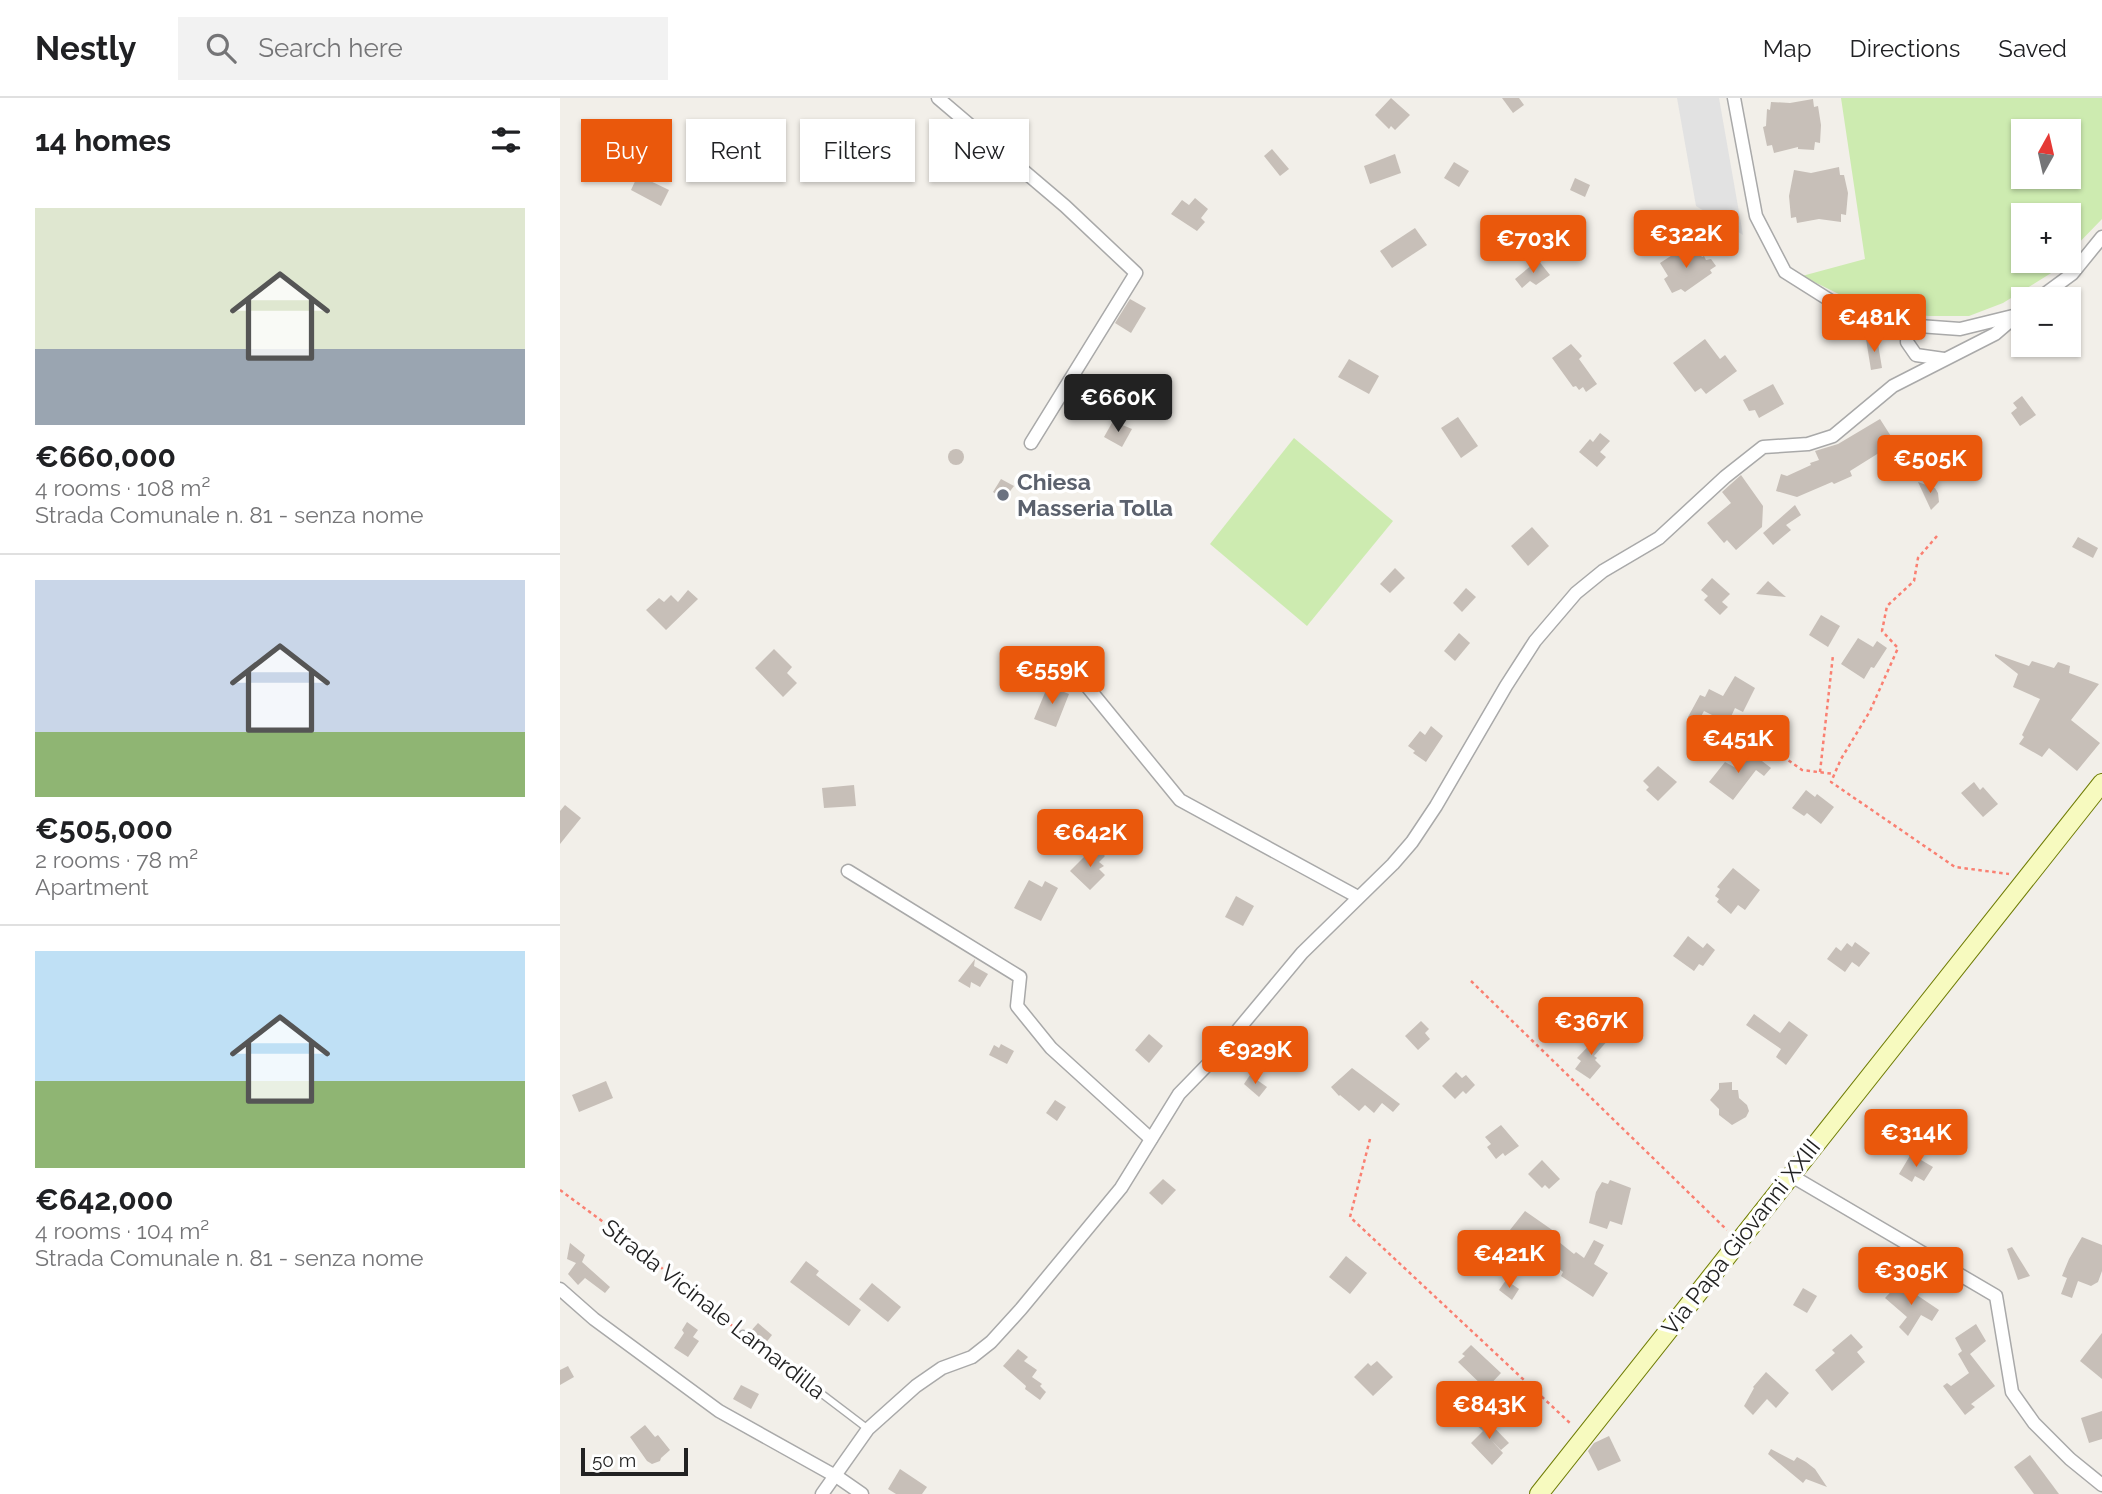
<!DOCTYPE html>
<html lang="en">
<head>
<meta charset="utf-8">
<style>
  :root { --surface:#fff; --page:#f2f2f2; --text:#202124; --muted:#757577; --line:#e0e0e0; --accent:#ea580c }
  body { margin:0; font-family:Raleway,sans-serif; background:var(--page); color:var(--text); height:100vh; display:flex; flex-direction:column; font-size:26px; white-space:nowrap }
  * { box-sizing:border-box; margin:0 }
  p { font-size:23px; color:var(--muted) }
  .icon { flex:none; width:38px; height:38px; fill:none; stroke:currentColor; stroke-width:2; stroke-linecap:round; stroke-linejoin:round }
  .map { position:relative; flex:1; overflow:hidden }
  .sheet { display:flex; flex-direction:column; background:var(--surface); width:560px }
  .sheet>* { flex:none }
  .guide { position:absolute; left:21px; top:21px; width:665px; height:63px; display:flex; gap:14px }
  .needle { width:46px; rotate:8deg }
  .tools { position:absolute; left:1451px; top:21px; display:grid; gap:14px }
  .tools a { display:grid; place-items:center; width:70px; height:70px; border-radius:0px; background:var(--surface); box-shadow:0 2px 5px #0004; font-size:35px }
  .scale { position:absolute; left:21px; bottom:18px; width:107px; box-sizing:border-box; padding-left:7px; border:4px solid #222; border-top:0; font-size:19px; line-height:24px; white-space:nowrap; color:#222; -webkit-text-stroke:5px #fff; paint-order:stroke }
  .price { position:absolute; translate:-50% -60px; padding:0 16px; border-radius:7px; background:var(--accent); color:#fff; font-size:23px; line-height:46px; filter:drop-shadow(0 2px 4px #0008) }
  .price::after { content:''; position:absolute; left:50%; top:42px; width:21px; height:16px; margin-left:-10px; background:inherit; clip-path:polygon(0 0,100% 0,50% 100%) }
  .price.active { background:#222; color:#fff }
  ul { padding:0; list-style:none }
  li { display:grid; align-content:center; gap:14px; height:371px; padding:0 35px }
  li+li { border-top:2px solid var(--line) }
  li span { display:grid; place-items:center; height:217px; border-radius:0px; color:#555 }
  li>.icon { margin-inline-start:auto }
  span .icon { width:126px; height:126px; fill:#fffc; stroke-width:1 }
  li b { font-size:30px }
  h2 { display:flex; justify-content:space-between; align-items:center; height:84px; padding:0 35px; font-size:30px }
  .tag { padding:0 24px; border-radius:0px; background:var(--surface); box-shadow:0 2px 5px #0004; font-size:24px; line-height:63px }
  .tag.active { background:var(--accent); color:#fff }
  header { display:flex; align-items:center; gap:42px; box-sizing:border-box; height:98px; padding:0 35px; background:var(--surface); border-bottom:2px solid var(--line) }
  header strong { font-size:33px }
  nav { display:flex; gap:38px; margin-inline-start:auto; font-size:24px }
  .search { width:490px; height:63px; background:var(--page); display:flex; align-items:center; gap:18px; box-sizing:border-box; padding:0 24px; border-radius:0px; color:var(--muted); font-size:26px }
  main { display:flex; flex:1; min-height:0 }
  .map>svg:first-child { display:block }
  .grass { fill:#cdebb0; fill-rule:evenodd }
  .parking { fill:#e2e2e2 }
  .building { fill:#c7bfb8 }
  .lines { fill:none; stroke-linecap:round; stroke-linejoin:round }
  .lane-casing { stroke:#a9a9a9; stroke-width:9 }
  .street-casing { stroke:#a9a9a9; stroke-width:15 }
  .secondary-casing { stroke:#707d05; stroke-width:20 }
  .path { stroke:#fa8072; stroke-width:2.5; stroke-dasharray:3.5 3.5; stroke-linecap:butt }
  .lane { stroke:#fff; stroke-width:6 }
  .street { stroke:#fff; stroke-width:12 }
  .secondary { stroke:#f7fabf; stroke-width:18 }
  .worship-dot { fill:#6b7280; stroke:#fff; stroke-width:2.5 }
  .labels { text-anchor:middle; stroke-width:7; stroke-linejoin:round; paint-order:stroke }
  .worship-label { font-size:23px; font-weight:bold; fill:#5b616d; stroke:#fff; text-anchor:start }
  .street-label { font-size:23px; fill:#222; stroke:#fff }
</style>
</head>
<body>
<header>
<strong>Nestly</strong>
<div class="search"><svg class="icon" aria-label="search" viewBox="0 0 24 24"><circle cx="10" cy="10" r="6"/><path d="M15 15l6 6"/></svg>Search here</div>
<nav><a>Map</a><a>Directions</a><a>Saved</a></nav>
</header>
<main>
<section class="sheet">
<h2>14 homes<svg class="icon" aria-label="filters" viewBox="0 0 24 24"><path d="M4 7h16M4 17h16"/><circle cx="9" cy="7" r="2"/><circle cx="15" cy="17" r="2"/></svg></h2>
<ul>
<li><span style="background:linear-gradient(#dfe7d0 65%,#9aa5b1 0)"><svg class="icon" aria-label="home" viewBox="0 0 24 24"><path d="M3 11l9-7 9 7M6 9v11h12V9"/></svg></span><div><b>€660,000</b><p>4 rooms · 108 m²</p><p>Strada Comunale n. 81 - senza nome</p></div></li>
<li><span style="background:linear-gradient(#c9d6e8 70%,#8fb573 0)"><svg class="icon" aria-label="home" viewBox="0 0 24 24"><path d="M3 11l9-7 9 7M6 9v11h12V9"/></svg></span><div><b>€505,000</b><p>2 rooms · 78 m²</p><p>Apartment</p></div></li>
<li><span style="background:linear-gradient(#bfe0f5 60%,#8fb573 0)"><svg class="icon" aria-label="home" viewBox="0 0 24 24"><path d="M3 11l9-7 9 7M6 9v11h12V9"/></svg></span><div><b>€642,000</b><p>4 rooms · 104 m²</p><p>Strada Comunale n. 81 - senza nome</p></div></li>
</ul>
</section>
<div class="map">
<svg width="1542" height="1396" viewBox="0 0 1542 1396">
  <rect width="100%" height="100%" fill="#f2efe9"/>
  <g class="grass">
    <path d="M 1281,0 L 1542,0 L 1542,121 L 1509,155 L 1508,117 L 1463,117 L 1463,163 L 1503,163 L 1496,172 L 1443,205 L 1409,218 L 1369,218 L 1328,213 L 1291,202 L 1242,178 L 1305,161 ZM 1463,33 L 1508,33 L 1508,79 L 1463,79 Z"/>
    <polygon points="734,340 833,423 747,528 650,446"/>
  </g>
  <polygon class="parking" points="1117,0 1159,0 1183,137 1136,108"/>
  <g class="building">
    <polygon points="831,0 850,17 835,32 831,28 829,31 815,17"/>
    <polygon points="942,0 959,0 964,7 953,15"/>
    <polygon points="1253,1 1254,9 1258,8 1261,27 1260,45 1255,44 1254,52 1238,51 1238,49 1214,55 1212,47 1207,48 1203,29 1206,28 1207,11 1210,12 1211,4 1230,5"/>
    <polygon points="712,51 729,71 720,78 704,58"/>
    <polygon points="835,56 841,75 810,86 804,68"/>
    <polygon points="894,64 909,73 899,89 884,80"/>
    <polygon points="1279,69 1280,77 1284,77 1288,95 1286,117 1281,116 1281,124 1259,121 1237,125 1236,119 1231,120 1229,98 1234,72 1251,75"/>
    <polygon points="78,77 109,92 101,108 71,92"/>
    <polygon points="1015,80 1030,87 1025,99 1010,92"/>
    <polygon points="635,100 648,111 641,120 645,124 637,133 611,116 622,102 629,107"/>
    <polygon points="855,130 867,147 832,170 820,153"/>
    <polygon points="1136,151 1142,159 1144,158 1146,162 1151,161 1156,168 1150,172 1152,175 1125,194 1121,191 1112,195 1104,181 1108,178 1100,165 1120,152 1123,159"/>
    <polygon points="978,162 990,177 976,187 970,183 962,190 955,181"/>
    <polygon points="570,201 586,210 571,235 555,225"/>
    <polygon points="1317,240 1322,270 1311,272 1306,241"/>
    <polygon points="1145,241 1160,261 1165,257 1177,273 1146,296 1141,290 1135,294 1113,265"/>
    <polygon points="1011,246 1022,258 1019,261 1037,286 1026,294 1023,289 1019,292 1016,288 1013,289 992,260"/>
    <polygon points="789,261 819,278 809,296 778,279"/>
    <polygon points="1213,286 1224,306 1199,320 1195,312 1189,313 1183,302"/>
    <polygon points="1462,298 1476,317 1460,328 1451,315 1457,310 1453,305"/>
    <polygon points="898,319 918,348 901,360 881,330"/>
    <polygon points="1320,321 1341,354 1328,362 1322,353 1290,373 1292,378 1274,386 1272,384 1237,399 1216,393 1221,376 1227,378 1251,367 1250,365 1259,362 1255,353 1278,346"/>
    <polygon points="553,323 572,331 562,349 544,339"/>
    <polygon points="1040,335 1050,343 1040,354 1046,359 1037,369 1019,354 1030,341 1033,344"/>
    <circle cx="396" cy="359" r="8"/>
    <polygon points="1181,377 1203,408 1202,429 1176,452 1167,442 1164,445 1147,425 1171,405 1162,394"/>
    <polygon points="441,381 454,388 444,401 433,394"/>
    <polygon points="1358,384 1375,390 1378,395 1379,404 1371,412"/>
    <polygon points="1235,407 1241,417 1226,427 1231,432 1213,447 1203,435"/>
    <polygon points="972,429 989,448 968,468 951,448"/>
    <polygon points="1518,439 1538,450 1533,460 1512,449"/>
    <polygon points="835,470 845,480 830,495 820,486"/>
    <polygon points="1152,480 1170,496 1162,504 1168,509 1160,517 1144,502 1148,498 1141,492"/>
    <polygon points="1208,483 1226,499 1196,496"/>
    <polygon points="906,490 916,499 902,514 893,505"/>
    <polygon points="128,492 138,501 106,532 86,512 99,500 104,504 111,497 118,504"/>
    <polygon points="1261,517 1280,528 1268,549 1249,537"/>
    <polygon points="899,535 910,545 895,563 884,553"/>
    <polygon points="1298,540 1313,549 1317,543 1327,550 1314,570 1311,569 1304,581 1281,566"/>
    <polygon points="214,551 232,569 227,575 237,585 223,599 195,570"/>
    <polygon points="1435,556 1469,568 1472,563 1494,570 1498,564 1510,568 1509,575 1539,586 1511,622 1540,645 1517,673 1489,650 1482,659 1459,646 1464,639 1462,637 1480,601 1453,589 1458,576 1435,558"/>
    <polygon points="1175,578 1195,590 1183,614 1175,610 1168,625 1144,613 1138,624 1128,619 1140,597 1145,599 1149,591 1163,598"/>
    <polygon points="489,585 501,589 499,592 509,596 496,629 474,621"/>
    <polygon points="871,628 883,638 866,664 853,655 855,653 848,648 860,633 865,637"/>
    <polygon points="1189,653 1211,670 1204,678 1196,672 1173,702 1149,684 1165,664 1176,670"/>
    <polygon points="1098,668 1117,684 1098,703 1086,692 1089,689 1083,683"/>
    <polygon points="1414,684 1420,692 1423,689 1438,706 1423,719 1401,695"/>
    <polygon points="294,687 296,708 264,710 262,690"/>
    <polygon points="1246,692 1255,699 1257,696 1274,709 1261,726 1247,715 1244,718 1232,710"/>
    <polygon points="5,707 21,720 0,746 0,713"/>
    <polygon points="541,722 551,734 543,741 532,729"/>
    <polygon points="535,748 545,758 539,764 544,768 539,771 545,777 530,792 510,773"/>
    <polygon points="1173,770 1200,792 1185,812 1178,807 1171,816 1157,804 1159,801 1155,798 1160,791 1157,789"/>
    <polygon points="469,782 482,789 485,783 498,790 481,823 454,810"/>
    <polygon points="676,798 694,808 683,828 665,819"/>
    <polygon points="1128,838 1143,850 1147,845 1155,852 1143,868 1139,866 1134,873 1113,858"/>
    <polygon points="1295,844 1310,855 1299,869 1292,864 1285,874 1267,861 1276,849 1281,853 1287,845 1292,849"/>
    <polygon points="415,861 414,868 428,876 420,889 411,884 410,890 398,883"/>
    <polygon points="1194,916 1220,935 1229,923 1248,937 1226,967 1216,959 1221,951 1186,927"/>
    <polygon points="861,923 869,931 865,935 870,941 858,952 845,938"/>
    <polygon points="1041,935 1049,941 1034,958 1037,960 1035,962 1041,968 1030,981 1015,971 1021,963 1017,960"/>
    <polygon points="589,936 603,948 589,965 575,952"/>
    <polygon points="441,946 454,953 447,966 429,957 434,947 439,950"/>
    <polygon points="792,970 840,1006 833,1014 822,1005 814,1015 805,1007 799,1013 780,997 779,998 771,989"/>
    <polygon points="896,974 902,980 906,977 915,987 906,996 903,993 895,1001 882,988"/>
    <polygon points="690,977 707,989 699,999 684,986"/>
    <polygon points="46,983 53,1000 19,1014 12,997"/>
    <polygon points="1172,984 1172,992 1178,992 1179,1000 1187,1007 1189,1013 1186,1019 1172,1027 1159,1017 1159,1011 1150,1002 1159,991 1159,985"/>
    <polygon points="495,1002 506,1009 497,1023 486,1015"/>
    <polygon points="941,1027 959,1048 945,1058 943,1055 936,1061 927,1049 931,1046 925,1039"/>
    <polygon points="1351,1056 1373,1069 1364,1083 1355,1078 1352,1084 1339,1076"/>
    <polygon points="982,1062 1000,1081 989,1091 985,1087 982,1090 968,1076"/>
    <polygon points="603,1081 616,1092 602,1107 589,1095"/>
    <polygon points="1050,1082 1071,1090 1062,1127 1050,1123 1047,1131 1029,1125 1036,1094 1042,1084 1048,1086"/>
    <polygon points="965,1113 998,1136 994,1140 1014,1156 1016,1154 1024,1160 1034,1142 1044,1147 1034,1166 1048,1175 1033,1199 1001,1178 1003,1174 978,1154 974,1160 946,1137"/>
    <polygon points="1522,1139 1542,1147 1542,1173 1538,1184 1531,1188 1518,1183 1512,1200 1501,1196 1507,1180 1502,1178 1509,1161"/>
    <polygon points="10,1145 25,1157 22,1164 50,1189 45,1195 25,1180 18,1187 8,1176 16,1165 7,1161"/>
    <polygon points="1452,1149 1470,1178 1458,1182 1447,1151"/>
    <polygon points="786,1158 807,1175 790,1196 769,1179"/>
    <polygon points="246,1163 259,1173 256,1177 301,1212 289,1228 230,1184"/>
    <polygon points="946,1182 959,1191 952,1202 939,1192"/>
    <polygon points="312,1185 341,1209 328,1224 299,1201"/>
    <polygon points="1339,1185 1379,1212 1372,1223 1361,1217 1348,1238 1339,1229 1347,1219 1325,1200"/>
    <polygon points="1243,1190 1257,1198 1247,1215 1233,1207"/>
    <polygon points="127,1224 138,1232 133,1239 139,1243 128,1259 114,1250 124,1235 122,1232"/>
    <polygon points="198,1225 212,1237 205,1246 190,1234"/>
    <polygon points="1416,1226 1426,1243 1410,1256 1435,1288 1411,1306 1415,1309 1405,1317 1383,1288 1387,1285 1391,1288 1409,1275 1398,1256 1402,1253 1395,1240"/>
    <polygon points="1542,1235 1542,1281 1520,1263"/>
    <polygon points="1291,1236 1303,1249 1297,1254 1305,1264 1272,1293 1255,1272 1275,1255 1272,1252"/>
    <polygon points="911,1247 941,1275 926,1291 898,1264 905,1258 902,1256"/>
    <polygon points="458,1251 468,1259 464,1263 477,1272 472,1279 482,1286 480,1288 486,1294 480,1302 465,1291 466,1288 443,1268"/>
    <polygon points="817,1263 833,1279 813,1298 794,1279 808,1265 811,1268"/>
    <polygon points="8,1268 14,1279 0,1287 0,1272"/>
    <polygon points="1206,1274 1229,1295 1216,1310 1207,1301 1193,1317 1184,1308 1194,1290 1193,1289"/>
    <polygon points="181,1287 199,1296 191,1311 173,1301"/>
    <polygon points="1542,1313 1542,1341 1529,1345 1521,1320"/>
    <polygon points="923,1318 949,1345 941,1352 931,1342 943,1355 932,1367 911,1345 923,1333 915,1326"/>
    <polygon points="85,1327 95,1339 98,1337 110,1352 101,1360 100,1363 92,1366 87,1363 70,1339"/>
    <polygon points="1049,1338 1061,1363 1038,1373 1028,1353 1034,1345"/>
    <polygon points="1211,1351 1234,1363 1237,1359 1246,1364 1255,1371 1267,1389 1246,1381 1243,1385 1208,1356"/>
    <polygon points="1470,1357 1499,1396 1474,1396 1454,1369"/>
    <polygon points="340,1371 367,1389 362,1396 336,1396 328,1391"/>
  </g>
  <g class="lines">
    <g class="lane-casing">
      <polyline id="lane" points="183,1236 308,1331"/>
    </g>
    <g class="street-casing">
      <g id="street">
        <polyline points="378,0 505,108 576,175 471,345"/>
        <polyline points="1174,0 1196,118 1225,174 1271,203 1331,226 1400,231 1453,218"/>
        <polyline points="1478,201 1512,176 1542,139"/>
        <polyline points="1348,228 1347,244 1356,257 1384,261"/>
        <polyline points="503,559 620,702 798,799"/>
        <polyline points="288,773 460,879 457,908 491,950 591,1041"/>
        <polyline points="1230,1077 1436,1198 1452,1294 1474,1325 1510,1361 1542,1387"/>
        <polyline points="0,1191 34,1221 159,1313 279,1380 302,1396"/>
        <polyline points="262,1396 308,1331 356,1288 382,1270 412,1259 431,1244 461,1211 561,1090 619,996 657,957 742,855 833,766 852,744 876,708 946,588 975,543 1016,495 1043,473 1099,440 1165,379 1203,349 1248,346 1273,338 1333,288 1435,236 1463,212"/>
      </g>
    </g>
    <g class="secondary-casing">
      <polyline id="secondary" points="979,1396 1542,685"/>
    </g>
    <g class="path">
      <polyline points="1377,438 1358,460 1354,483 1327,508 1322,533 1338,550 1310,613 1281,661 1271,684 1395,769 1449,776"/>
      <polyline points="1183,630 1242,672 1274,676"/>
      <polyline points="1260,674 1273,557"/>
      <polyline points="911,883 1167,1132"/>
      <polyline points="810,1041 790,1119 1012,1327"/>
      <polyline points="0,1092 65,1140 176,1231"/>
    </g>
    <use href="#lane" class="lane"/>
    <use href="#street" class="street"/>
    <use href="#secondary" class="secondary"/>
  </g>
  <circle class="worship-dot" cx="443" cy="397" r="7"/>
  <g class="labels">
    <g class="worship-label">
      <text x="457" y="392">Chiesa<tspan x="457" dy="26">Masseria Tolla</tspan></text>
    </g>
    <g class="street-label">
      <text transform="translate(1181 1139) rotate(-52)" y="8">Via Papa Giovanni XXIII</text>
      <text transform="translate(154 1211) rotate(38)" y="8">Strada Vicinale Lamardilla</text>
    </g>
  </g>
</svg>
<div class="tools">
<a><svg class="needle" viewBox="-14 -14 28 28"><path d="M0-13l5 13h-10z" fill="#e53935"/><path d="M0 13l5-13h-10z" fill="#757577"/></svg></a>
<a>+</a>
<a>−</a>
</div>
<div class="scale">50 m</div>
<b class="price" style="left:1126px;top:172px">€322K</b>
<b class="price" style="left:973px;top:177px">€703K</b>
<b class="price" style="left:1314px;top:256px">€481K</b>
<b class="price active" style="left:558px;top:336px">€660K</b>
<b class="price" style="left:1370px;top:397px">€505K</b>
<b class="price" style="left:492px;top:608px">€559K</b>
<b class="price" style="left:1178px;top:677px">€451K</b>
<b class="price" style="left:530px;top:771px">€642K</b>
<b class="price" style="left:1031px;top:959px">€367K</b>
<b class="price" style="left:695px;top:988px">€929K</b>
<b class="price" style="left:1356px;top:1071px">€314K</b>
<b class="price" style="left:949px;top:1192px">€421K</b>
<b class="price" style="left:1351px;top:1209px">€305K</b>
<b class="price" style="left:929px;top:1343px">€843K</b>
<div class="guide">
<a class="tag active">Buy</a>
<a class="tag">Rent</a>
<a class="tag">Filters</a>
<a class="tag">New</a>
</div>
</div>
</main>
</body>
</html>
